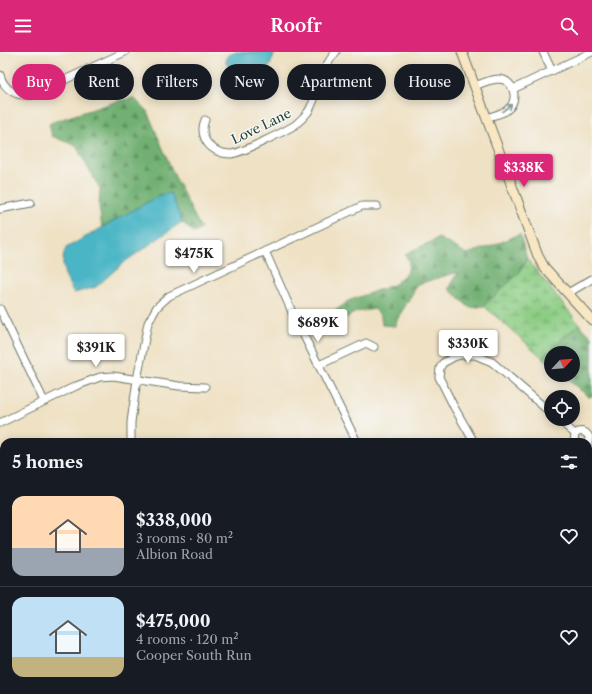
<!DOCTYPE html>
<html lang="en">
<head>
<meta charset="utf-8">
<style>
  :root { --surface:#171b24; --page:#242831; --text:#f1f3f6; --muted:#9ea1a6; --line:#363941; --accent:#db2777 }
  body { margin:0; font-family:"Libre Caslon Text",serif; background:var(--page); color:var(--text); height:100vh; display:flex; flex-direction:column; font-size:15px; white-space:nowrap }
  * { box-sizing:border-box; margin:0 }
  p { font-size:13px; color:var(--muted) }
  .icon { flex:none; width:22px; height:22px; fill:none; stroke:currentColor; stroke-width:2; stroke-linecap:round; stroke-linejoin:round }
  .map { position:relative; flex:1; overflow:hidden }
  .details { position:absolute; left:0px; top:386px; width:592px; height:256px; display:flex; flex-direction:column; background:var(--surface); border-radius:12px 12px 0 0; box-shadow:0 2px 10px #0003 }
  .details>* { flex:none }
  .banner { position:absolute; left:12px; top:12px; width:568px; height:36px; display:flex; gap:8px }
  .needle { width:26px; rotate:64deg }
  .tools { position:absolute; left:544px; top:294px; display:grid; gap:8px }
  .tools a { display:grid; place-items:center; width:36px; height:36px; border-radius:50%; background:var(--surface); box-shadow:0 2px 10px #0003; font-size:20px }
  .price { position:absolute; translate:-50% -34px; padding:0 9px; border-radius:4px; background:#fff; color:#222; font-size:13px; line-height:26px; filter:drop-shadow(0 1px 2px #0008) }
  .price::after { content:''; position:absolute; left:50%; top:24px; width:12px; height:9px; margin-left:-6px; background:inherit; clip-path:polygon(0 0,100% 0,50% 100%) }
  .price.current { background:var(--accent); color:#fff }
  ul { padding:0; list-style:none }
  li { display:flex; align-items:center; gap:12px; height:100px; padding:0 12px }
  li+li { border-top:1px solid var(--line) }
  li span { display:grid; place-items:center; flex:none; width:112px; height:80px; border-radius:12px; color:#555 }
  li>.icon { margin-inline-start:auto }
  span .icon { width:48px; height:48px; fill:#fffc; stroke-width:1 }
  li b { font-size:17px }
  h2 { display:flex; justify-content:space-between; align-items:center; height:48px; padding:0 12px; font-size:17px }
  .pill { padding:0 14px; border-radius:18px; background:var(--surface); box-shadow:0 2px 10px #0003; font-size:14px; line-height:36px }
  .pill.current { background:var(--accent); color:#fff }
  header { display:flex; justify-content:space-between; align-items:center; height:52px; padding:0 12px; background:var(--accent); color:#fff; font-size:18px; font-weight:600 }
  .map>svg:first-child { display:block }
  .forest { fill:url(#forest-firs); stroke:#487653 }
  .wetland { fill:url(#wetland-marsh); stroke:#56855c }
  .water { fill:#48b5c5; stroke:#34797c }
  .lines { fill:none; stroke-linecap:round; stroke-linejoin:round }
  .street-casing { stroke:#687666; stroke-width:9 }
  .secondary-casing { stroke:#687666; stroke-width:11 }
  .street { stroke:#fff; stroke-width:7 }
  .secondary { stroke:#f9e7c3; stroke-width:9 }
  .oneway { stroke:#8f9e9a }
  .labels { text-anchor:middle; stroke-width:3; stroke-linejoin:round; paint-order:stroke }
  .street-label { font-size:13px; fill:#1f3d34; stroke:#f6f6f2 }
</style>
</head>
<body>
<header><svg class="icon" aria-label="menu" viewBox="0 0 24 24"><path d="M4 6h16M4 12h16M4 18h16"/></svg>Roofr<svg class="icon" aria-label="search" viewBox="0 0 24 24"><circle cx="10" cy="10" r="6"/><path d="M15 15l6 6"/></svg></header>
<div class="map">
<svg width="592" height="642" viewBox="0 0 592 642">
  <defs>
    <pattern id="forest-firs" width="22" height="20" patternUnits="userSpaceOnUse"><rect width="22" height="20" fill="#71b072"/><path d="M5 1l3.5 6h-7zM16 11l3.5 6h-7z" fill="#5c905e"/></pattern>
    <pattern id="wetland-marsh" width="20" height="14" patternUnits="userSpaceOnUse"><rect width="20" height="14" fill="#8ccd84"/><path d="M1 5h8M5 5V1M11 12h8M15 12V8" fill="none" stroke="#72a86d"/></pattern>
  </defs>
  <rect width="100%" height="100%" fill="#f6f6f2"/>
  <filter id="ink" filterUnits="userSpaceOnUse"><feTurbulence type="fractalNoise" baseFrequency=".025" numOctaves="2"/><feDisplacementMap in="SourceGraphic" scale="8" xChannelSelector="R" yChannelSelector="G"/><feConvolveMatrix kernelMatrix="1 2 1 2 8 2 1 2 1" color-interpolation-filters="sRGB"/></filter>
  <filter id="wash" filterUnits="userSpaceOnUse"><feTurbulence type="fractalNoise" baseFrequency=".012" numOctaves="4" result="noise"/><feDisplacementMap in="SourceGraphic" scale="16" xChannelSelector="R" yChannelSelector="G"/><feGaussianBlur stdDeviation="0.9" result="paint"/><feColorMatrix in="noise" values="0 0 0 0 0 0 0 0 0 0 0 0 0 0 0 0 0 1.4 0 .05"/><feComposite in="paint" operator="in"/></filter>
  <g filter="url(#wash)">
    <rect width="100%" height="100%" fill="#efe1c4"/>
    <g class="forest">
      <polygon points="134,46 147,59 175,125 201,177 194,181 182,170 171,142 160,143 102,176 99,154 100,137 76,94 52,84 49,72 53,70 118,49"/>
      <polygon points="520,182 527,207 520,220 484,254 470,256 449,237 458,220 418,232 398,266 395,274 382,273 381,264 375,257 356,260 329,275 315,282 311,278 309,272 331,262 348,249 395,232 408,219 409,209 405,202 439,186 467,202 492,194"/>
      <polygon points="579,272 592,285 592,344 589,345 562,323 573,323 573,301 551,301 551,312 542,305"/>
      <polygon points="592,551 592,642 424,642 430,638 588,638 588,553"/>
    </g>
    <polygon class="wetland" points="527,207 579,272 542,305 484,254 520,220"/>
    <g class="water">
      <path d="M 236,0 L 275,0 C 268,20 263,33 241,40 L 229,17 L 226,10 L 227,4 Z"/>
      <path d="M 171,141 L 182,170 L 123,211 L 96,235 L 74,241 C 65,225 59,214 66,196 L 160,143 Z"/>
    </g>
  </g>
  <g filter="url(#ink)">
    <g class="lines">
      <g class="street-casing">
        <g id="street">
          <polyline points="543,0 552,19"/>
          <path d="M 0,23 C 4,38 17,45 32,43 L 125,0"/>
          <path d="M 475,34 C 482,31 491,27 499,27 C 515,28 519,49 507,58 C 502,62 493,63 487,66"/>
          <polyline points="513,37 592,0"/>
          <path d="M 205,68 C 201,77 203,88 211,95 C 217,100 224,102 231,102 C 242,101 285,79 295,73 C 300,69 304,65 308,60 C 320,41 320,17 336,0"/>
          <polyline points="0,157 31,151"/>
          <polyline points="265,199 292,260 357,390"/>
          <polyline points="568,241 592,227"/>
          <polyline points="0,257 44,349"/>
          <polyline points="319,313 366,291 374,295"/>
          <polyline points="558,367 575,382"/>
          <polyline points="0,371 76,334 100,325 113,324 179,334 205,335"/>
          <polyline points="131,390 131,370 137,328 148,271 157,255 169,244 362,154 377,154"/>
          <polyline points="474,390 454,355 439,325 440,316 443,311 454,305 461,303 475,303 492,310 551,361"/>
          <path d="M 574,390 L 575,382 C 580,378 586,379 589,385 L 588,392"/>
          <polyline points="0,480 4,478"/>
          <polyline points="588,496 592,492"/>
          <polyline points="252,638 254,642"/>
          <polyline points="53,642 61,638"/>
          <polyline points="265,642 273,638"/>
        </g>
      </g>
      <g class="secondary-casing">
        <polyline id="secondary" points="462,0 538,204 544,215 592,268"/>
      </g>
      <use href="#street" class="street"/>
      <use href="#secondary" class="secondary"/>
    </g>
    <defs><path id="oneway-shaft" d="M-6 0H5M1.5-3L5.5 0L1.5 3" fill="none" stroke-width="1.6" stroke-linecap="round" stroke-linejoin="round"/></defs>
    <use class="oneway" href="#oneway-shaft" transform="translate(507 56) rotate(-38)"/>
  </g>
  <g class="labels">
    <g class="street-label">
      <text transform="translate(261 74) rotate(-26)" y="5">Love Lane</text>
    </g>
  </g>
</svg>
<div class="tools">
<a><svg class="needle" viewBox="-14 -14 28 28"><path d="M0-13l5 13h-10z" fill="#e53935"/><path d="M0 13l5-13h-10z" fill="#9ea1a6"/></svg></a>
<a><svg class="icon" aria-label="locate" viewBox="0 0 24 24"><circle cx="12" cy="12" r="6"/><path d="M12 2v4M12 18v4M2 12h4M18 12h4"/></svg></a>
</div>
<b class="price current" style="left:524px;top:136px">$338K</b>
<b class="price" style="left:194px;top:222px">$475K</b>
<b class="price" style="left:318px;top:291px">$689K</b>
<b class="price" style="left:468px;top:312px">$330K</b>
<b class="price" style="left:96px;top:316px">$391K</b>
<div class="banner">
<a class="pill current">Buy</a>
<a class="pill">Rent</a>
<a class="pill">Filters</a>
<a class="pill">New</a>
<a class="pill">Apartment</a>
<a class="pill">House</a>
</div>
<section class="details">
<h2>5 homes<svg class="icon" aria-label="filters" viewBox="0 0 24 24"><path d="M4 7h16M4 17h16"/><circle cx="9" cy="7" r="2"/><circle cx="15" cy="17" r="2"/></svg></h2>
<ul>
<li><span style="background:linear-gradient(#ffd9b3 65%,#9aa5b1 0)"><svg class="icon" aria-label="home" viewBox="0 0 24 24"><path d="M3 11l9-7 9 7M6 9v11h12V9"/></svg></span><div><b>$338,000</b><p>3 rooms · 80 m²</p><p>Albion Road</p></div><svg class="icon" aria-label="heart" viewBox="0 0 24 24"><path d="M12 20l-8-8c-3-5 5-10 8-4 3-6 11-1 8 4z"/></svg></li>
<li><span style="background:linear-gradient(#bfe0f5 75%,#c2b280 0)"><svg class="icon" aria-label="home" viewBox="0 0 24 24"><path d="M3 11l9-7 9 7M6 9v11h12V9"/></svg></span><div><b>$475,000</b><p>4 rooms · 120 m²</p><p>Cooper South Run</p></div><svg class="icon" aria-label="heart" viewBox="0 0 24 24"><path d="M12 20l-8-8c-3-5 5-10 8-4 3-6 11-1 8 4z"/></svg></li>
</ul>
</section>
</div>
</body>
</html>
